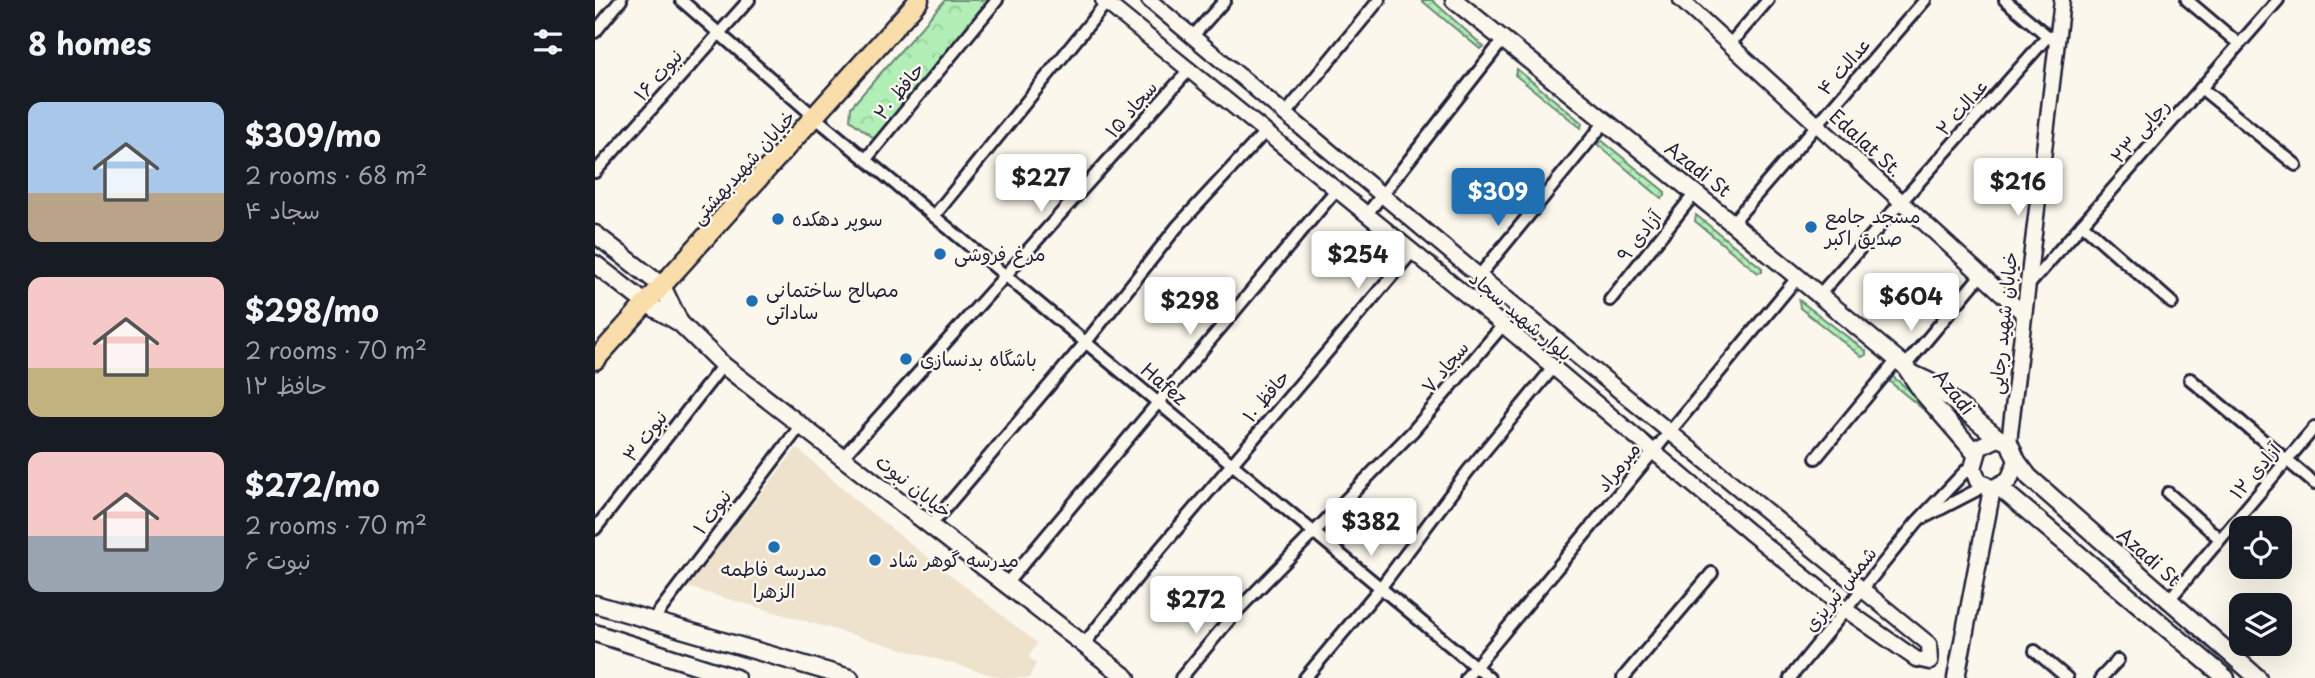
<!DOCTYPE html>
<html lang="en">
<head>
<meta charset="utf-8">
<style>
  :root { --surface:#171b24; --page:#242831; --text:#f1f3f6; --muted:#9ea1a6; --accent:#1f6fb2 }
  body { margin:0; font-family:"Playpen Sans","Playpen Sans Arabic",sans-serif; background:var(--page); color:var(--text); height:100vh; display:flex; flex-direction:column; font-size:26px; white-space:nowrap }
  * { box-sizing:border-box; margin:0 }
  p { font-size:23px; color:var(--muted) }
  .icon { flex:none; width:38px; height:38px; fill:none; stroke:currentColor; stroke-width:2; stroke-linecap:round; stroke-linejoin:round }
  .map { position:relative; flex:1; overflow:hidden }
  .drawer { display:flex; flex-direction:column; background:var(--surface); width:595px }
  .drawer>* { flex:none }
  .tools { position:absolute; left:1634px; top:516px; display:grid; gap:14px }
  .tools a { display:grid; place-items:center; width:63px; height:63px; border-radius:14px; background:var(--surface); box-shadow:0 7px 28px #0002; font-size:35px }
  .price { position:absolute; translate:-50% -60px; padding:0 16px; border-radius:7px; background:#fff; color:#222; font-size:23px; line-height:46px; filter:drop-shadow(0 2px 4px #0008) }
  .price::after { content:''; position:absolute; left:50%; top:42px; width:21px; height:16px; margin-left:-10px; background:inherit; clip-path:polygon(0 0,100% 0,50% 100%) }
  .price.on { background:var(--accent); color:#fff }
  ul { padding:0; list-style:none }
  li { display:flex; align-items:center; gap:21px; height:175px; padding:0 28px }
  li span { display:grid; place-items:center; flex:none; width:196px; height:140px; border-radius:14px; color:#555 }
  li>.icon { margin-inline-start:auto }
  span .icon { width:84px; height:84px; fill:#fffc; stroke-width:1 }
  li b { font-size:30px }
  h2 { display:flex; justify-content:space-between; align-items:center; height:84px; padding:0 28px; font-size:30px }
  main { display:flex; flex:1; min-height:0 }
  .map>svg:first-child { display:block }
  .built { fill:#eee2cd }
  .forest { fill:url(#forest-crowns); stroke:#6a8878; stroke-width:2 }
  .garden { fill:url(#garden-furrows); stroke:#6a8878; stroke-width:2 }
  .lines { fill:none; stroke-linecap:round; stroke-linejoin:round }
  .minor-casing { stroke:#22223b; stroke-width:16 }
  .tertiary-casing { stroke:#22223b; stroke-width:19 }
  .secondary-casing { stroke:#22223b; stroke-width:21 }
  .primary-casing { stroke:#22223b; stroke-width:23 }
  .minor { stroke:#fbf7ec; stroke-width:10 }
  .tertiary { stroke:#fbf7ec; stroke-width:14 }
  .secondary { stroke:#fbf7ec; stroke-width:16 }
  .primary { stroke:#f9deab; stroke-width:18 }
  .poi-dot { fill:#1f6fb2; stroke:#fbf7ec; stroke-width:2.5 }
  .labels { text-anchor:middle; stroke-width:5; stroke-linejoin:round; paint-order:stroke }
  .street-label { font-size:19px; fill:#22223b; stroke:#fbf7ec }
  .poi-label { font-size:19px; fill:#22223b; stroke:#fbf7ec; text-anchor:start }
</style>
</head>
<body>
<main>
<section class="drawer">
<h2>8 homes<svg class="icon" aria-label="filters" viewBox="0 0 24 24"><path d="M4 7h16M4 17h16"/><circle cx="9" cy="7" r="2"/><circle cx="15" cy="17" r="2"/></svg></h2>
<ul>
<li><span style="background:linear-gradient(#a9c7e8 65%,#b9a48a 0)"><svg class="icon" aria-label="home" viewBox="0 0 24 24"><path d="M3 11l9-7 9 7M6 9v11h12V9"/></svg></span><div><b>$309/mo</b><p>2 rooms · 68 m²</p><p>سجاد ۴</p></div></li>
<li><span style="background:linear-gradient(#f6c9c9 65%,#c2b280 0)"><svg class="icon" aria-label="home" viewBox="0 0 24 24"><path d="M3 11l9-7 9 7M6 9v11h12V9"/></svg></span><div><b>$298/mo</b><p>2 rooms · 70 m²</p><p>حافظ ۱۲</p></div></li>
<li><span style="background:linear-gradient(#f6c9c9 60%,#9aa5b1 0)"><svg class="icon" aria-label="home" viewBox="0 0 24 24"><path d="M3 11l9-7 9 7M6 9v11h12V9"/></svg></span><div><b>$272/mo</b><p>2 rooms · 70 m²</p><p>نبوت ۶</p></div></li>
</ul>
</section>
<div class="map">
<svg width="1720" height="678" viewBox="0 0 1720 678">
  <defs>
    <pattern id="forest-crowns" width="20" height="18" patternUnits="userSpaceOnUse" patternTransform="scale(1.75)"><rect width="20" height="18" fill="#b1efb6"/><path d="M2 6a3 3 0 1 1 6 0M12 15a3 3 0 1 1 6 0" fill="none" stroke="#98cd9d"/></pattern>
    <pattern id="garden-furrows" width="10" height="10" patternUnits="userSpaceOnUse" patternTransform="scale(1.75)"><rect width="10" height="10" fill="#b1efb6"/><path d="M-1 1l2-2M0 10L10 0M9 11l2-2" fill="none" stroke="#98cd9d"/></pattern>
  </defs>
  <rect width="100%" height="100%" fill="#fbf7ec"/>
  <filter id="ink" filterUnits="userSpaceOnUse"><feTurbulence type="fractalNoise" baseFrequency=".0143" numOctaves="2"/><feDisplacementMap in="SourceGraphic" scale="14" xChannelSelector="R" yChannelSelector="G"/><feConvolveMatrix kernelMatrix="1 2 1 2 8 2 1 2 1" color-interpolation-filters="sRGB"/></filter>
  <g filter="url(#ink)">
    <polygon class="built" points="202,448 270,508 442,643 434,657 441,663 434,678 407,678 92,587"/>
    <polygon class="forest" points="350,0 397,0 280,139 255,120 256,107"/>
    <g class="garden">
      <polygon points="826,0 837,0 889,47 885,49"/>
      <polygon points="922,69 987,123 986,128 920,75"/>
      <polygon points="1005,139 1070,192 1070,196 1066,198 1003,145"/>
      <polygon points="1101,215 1167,268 1167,272 1163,273 1100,221"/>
      <polygon points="1204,300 1271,351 1271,355 1267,357 1205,308"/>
      <polygon points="1297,376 1330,403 1329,410 1295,382"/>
    </g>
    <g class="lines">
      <g class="minor-casing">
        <g id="minor">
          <polyline points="86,0 221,118 894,678"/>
          <polyline points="1410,0 1456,39"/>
          <polyline points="1592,0 1644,44"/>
          <polyline points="0,32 26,0"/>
          <polyline points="597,37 630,0"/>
          <polyline points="1135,44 1173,0"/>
          <polyline points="1606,88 1701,165"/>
          <polyline points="691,113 784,0"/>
          <polyline points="271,159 402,0"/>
          <polyline points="0,172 154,0"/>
          <polyline points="772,214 908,40"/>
          <polyline points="339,216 511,3"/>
          <polyline points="1137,223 1330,0"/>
          <polyline points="1487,224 1577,303"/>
          <polyline points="884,276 1010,122"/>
          <polyline points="1433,286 1683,0"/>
          <polyline points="1224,295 1453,36"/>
          <polyline points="1015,300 1100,193"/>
          <polyline points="1310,366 1386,275"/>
          <polyline points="1595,379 1720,484"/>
          <polyline points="248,457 595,69"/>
          <polyline points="1221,458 1302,360"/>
          <polyline points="1573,493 1625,539"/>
          <polyline points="1330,517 1388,487"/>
          <polyline points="336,525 491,342 582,227 670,132"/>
          <polyline points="0,529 128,365"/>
          <polyline points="411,584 741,190"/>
          <polyline points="1572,602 1720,427"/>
          <polyline points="57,621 206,425"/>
          <polyline points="489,644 564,550 818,251"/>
          <polyline points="1440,651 1472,678"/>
          <polyline points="586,678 639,614 818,431 908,325"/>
          <polyline points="710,678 786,587 873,471 958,368"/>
          <polyline points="871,678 1202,278"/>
          <polyline points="1028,678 1117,573"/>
          <polyline points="1195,678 1322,522 1379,462"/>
          <polyline points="1506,678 1523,660"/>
        </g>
      </g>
      <g class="tertiary-casing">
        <g id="tertiary">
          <polyline points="508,0 908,325 1154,532 1251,610 1321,659 1335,662 1334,644 884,276 554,0"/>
          <polyline points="1086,0 1429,314"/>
          <polyline points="1414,442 1467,0"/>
        </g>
      </g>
      <g class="secondary-casing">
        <g id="secondary">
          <polyline points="859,0 1137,223 1310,366 1328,393 1381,454"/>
          <polyline points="0,234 67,286 85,323"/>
          <polyline points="0,264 49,302 85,323 128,365 532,678"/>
          <polyline points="1318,374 1335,382 1403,438"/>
          <polygon points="1403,438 1414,442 1422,461 1414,480 1397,489 1383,481 1378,468 1384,447"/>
          <polyline points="1422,461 1434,477 1663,678"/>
          <polyline points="1405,488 1631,678"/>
          <polyline points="0,604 255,678"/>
          <polyline points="0,633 141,678"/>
          <polyline points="1361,678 1397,489"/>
        </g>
      </g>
      <g class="primary-casing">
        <polyline id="primary" points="0,360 324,0"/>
      </g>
      <use href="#minor" class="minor"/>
      <use href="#tertiary" class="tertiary"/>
      <use href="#secondary" class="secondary"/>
      <use href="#primary" class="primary"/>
    </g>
  </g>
  <g class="poi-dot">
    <circle cx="183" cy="219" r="7"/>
    <circle cx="1216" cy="227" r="7"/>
    <circle cx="345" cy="254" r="7"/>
    <circle cx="157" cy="301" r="7"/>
    <circle cx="311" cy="359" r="7"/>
    <circle cx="179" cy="547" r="7"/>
    <circle cx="280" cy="560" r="7"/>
  </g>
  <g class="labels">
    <g class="street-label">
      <text transform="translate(1249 66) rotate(-49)" y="7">عدالت ۴</text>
      <text transform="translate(63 75) rotate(-48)" y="7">نبوت ۱۶</text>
      <text transform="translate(304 91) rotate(-51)" y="7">حافظ ۲۰</text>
      <text transform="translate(1367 107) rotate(-49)" y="7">عدالت ۲</text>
      <text transform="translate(536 109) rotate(-49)" y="7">سجاد ۱۵</text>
      <text transform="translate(1545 131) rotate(-49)" y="7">رجایی ۲۳</text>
      <text transform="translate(1271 143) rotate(42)" y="7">Edalat St.</text>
      <text transform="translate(148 167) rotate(-48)" y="7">خیابان شهیدبهشتی</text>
      <text transform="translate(1103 169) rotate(38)" y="7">Azadi St</text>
      <text transform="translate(1044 236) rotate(-52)" y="7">آزادی ۹</text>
      <text transform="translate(926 316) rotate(40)" y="7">بلوار شهید سجاد</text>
      <text transform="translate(1408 323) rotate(-84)" y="7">خیابان شهید رجایی</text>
      <text transform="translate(850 367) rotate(-50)" y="7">سجاد ۷</text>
      <text transform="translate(569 384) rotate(40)" y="7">Hafez</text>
      <text transform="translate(1359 392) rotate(51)" y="7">Azadi</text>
      <text transform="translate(671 396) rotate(-50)" y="7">حافظ ۱۰</text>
      <text transform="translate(50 436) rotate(-52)" y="7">نبوت ۳</text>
      <text transform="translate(1023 467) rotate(-51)" y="7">میرمراد</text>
      <text transform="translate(1660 471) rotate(-50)" y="7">آزادی ۱۲</text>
      <text transform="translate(319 486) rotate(38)" y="7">خیابان نبوت</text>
      <text transform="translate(117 512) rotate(-53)" y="7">نبوت ۱</text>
      <text transform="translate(1554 557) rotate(42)" y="7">Azadi St</text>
      <text transform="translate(1245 589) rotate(-51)" y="7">شمس تبریزی</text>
    </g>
    <g class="poi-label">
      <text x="1230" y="223">مسجد جامع<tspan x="1230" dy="22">صدیق اکبر</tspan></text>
      <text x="197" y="226">سوپر دهکده</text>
      <text x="359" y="261">مرغ فروشی</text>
      <text x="171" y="297">مصالح ساختمانی<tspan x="171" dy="22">ساداتی</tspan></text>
      <text x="325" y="366">باشگاه بدنسازی</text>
      <text x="294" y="567">مدرسه گوهر شاد</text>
      <text x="179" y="576" text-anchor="middle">مدرسه فاطمه<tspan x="179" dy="22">الزهرا</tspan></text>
    </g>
  </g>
</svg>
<div class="tools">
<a><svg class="icon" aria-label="locate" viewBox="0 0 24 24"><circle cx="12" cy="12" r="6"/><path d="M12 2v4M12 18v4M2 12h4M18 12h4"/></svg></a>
<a><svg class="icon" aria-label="layers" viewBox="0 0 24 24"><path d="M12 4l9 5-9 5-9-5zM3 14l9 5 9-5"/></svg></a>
</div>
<b class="price" style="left:446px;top:214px">$227</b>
<b class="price" style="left:1423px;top:218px">$216</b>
<b class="price on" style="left:903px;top:228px">$309</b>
<b class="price" style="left:763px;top:291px">$254</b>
<b class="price" style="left:1316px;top:333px">$604</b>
<b class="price" style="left:595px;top:337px">$298</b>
<b class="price" style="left:776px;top:558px">$382</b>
<b class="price" style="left:601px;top:636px">$272</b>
</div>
</main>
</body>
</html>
